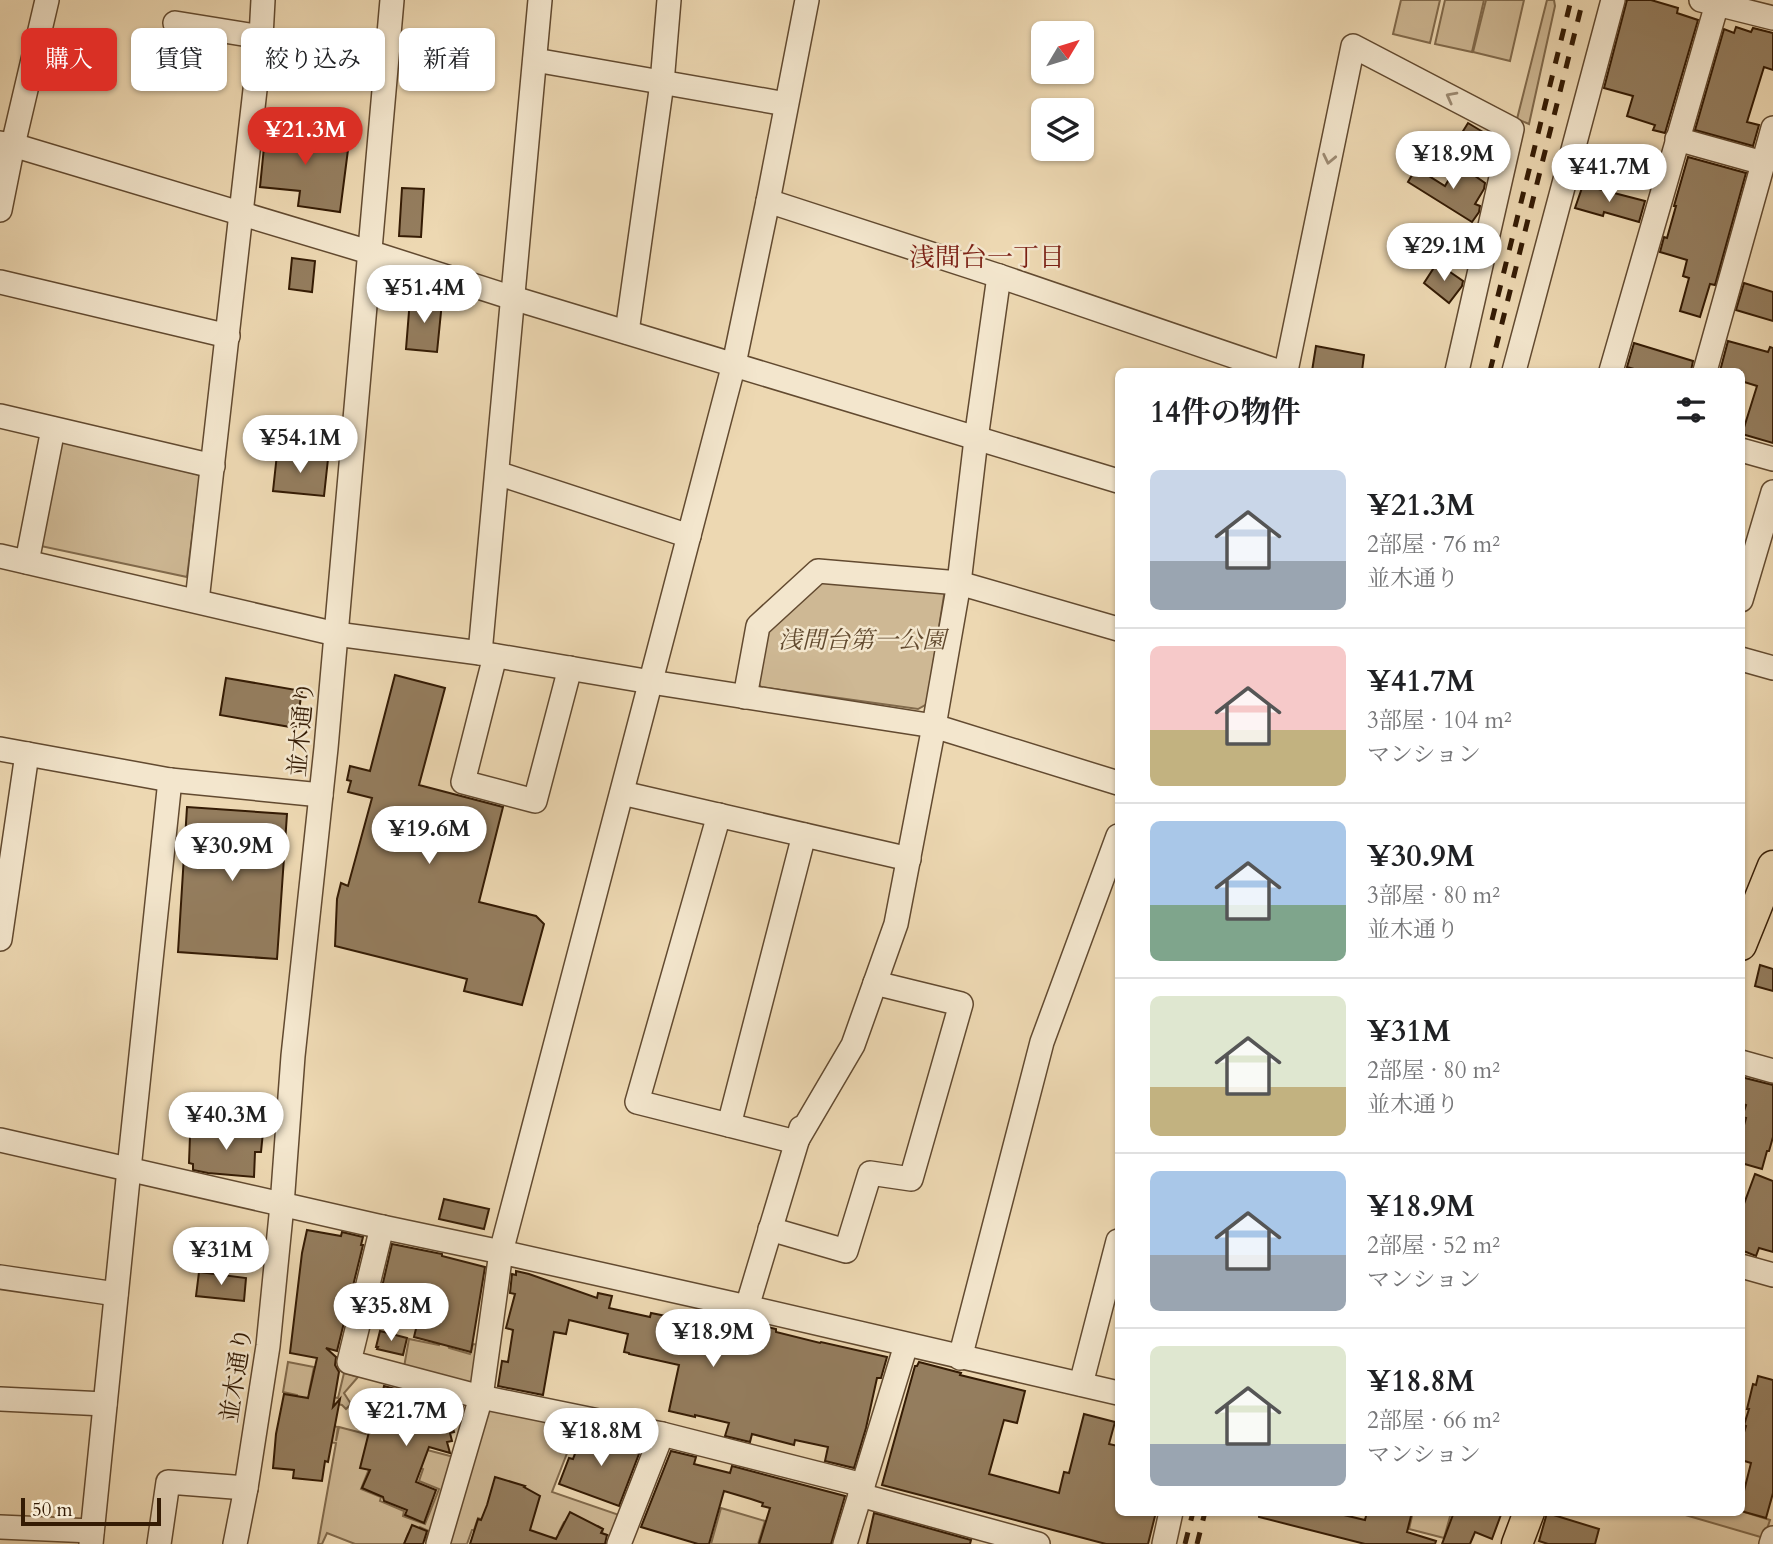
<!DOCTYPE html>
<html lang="ja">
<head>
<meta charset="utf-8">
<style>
  :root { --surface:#fff; --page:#f6f6f6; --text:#202124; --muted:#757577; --line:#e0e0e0; --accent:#d93025 }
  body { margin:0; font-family:Cardo,"Noto Serif JP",serif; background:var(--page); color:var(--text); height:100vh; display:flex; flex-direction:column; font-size:26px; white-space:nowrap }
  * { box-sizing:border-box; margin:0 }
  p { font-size:23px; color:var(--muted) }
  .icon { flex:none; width:38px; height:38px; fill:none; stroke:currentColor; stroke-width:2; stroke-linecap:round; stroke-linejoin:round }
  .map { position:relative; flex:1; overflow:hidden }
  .details { position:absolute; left:1115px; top:368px; width:630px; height:1148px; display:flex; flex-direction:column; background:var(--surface); border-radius:10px; box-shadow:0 2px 5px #0004 }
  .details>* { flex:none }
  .banner { position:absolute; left:21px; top:28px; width:665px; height:63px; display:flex; gap:14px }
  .needle { width:46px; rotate:52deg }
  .tools { position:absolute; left:1031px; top:21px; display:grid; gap:14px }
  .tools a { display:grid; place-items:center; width:63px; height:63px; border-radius:10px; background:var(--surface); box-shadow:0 2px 5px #0004; font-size:35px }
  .scale { position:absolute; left:21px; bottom:18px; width:140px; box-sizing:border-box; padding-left:7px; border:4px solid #341b04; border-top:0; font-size:19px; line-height:24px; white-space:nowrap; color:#341b04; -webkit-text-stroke:5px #f3e6cd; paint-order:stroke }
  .price { position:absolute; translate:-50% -60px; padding:0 16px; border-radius:24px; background:#fff; color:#222; font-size:23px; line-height:46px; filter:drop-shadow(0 2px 4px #0008) }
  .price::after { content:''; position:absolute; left:50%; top:42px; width:21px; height:16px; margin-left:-10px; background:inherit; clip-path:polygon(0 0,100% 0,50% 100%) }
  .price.current { background:var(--accent); color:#fff }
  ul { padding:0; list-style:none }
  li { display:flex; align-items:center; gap:21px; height:175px; padding:0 35px }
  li+li { border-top:2px solid var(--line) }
  li span { display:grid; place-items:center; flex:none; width:196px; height:140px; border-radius:10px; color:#555 }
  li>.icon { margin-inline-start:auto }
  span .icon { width:84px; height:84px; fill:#fffc; stroke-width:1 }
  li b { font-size:30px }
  h2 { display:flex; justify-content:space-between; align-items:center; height:84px; padding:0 35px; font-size:30px }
  .chip { padding:0 24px; border-radius:10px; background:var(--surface); box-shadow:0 2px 5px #0004; font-size:24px; line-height:63px }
  .chip.current { background:var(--accent); color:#fff }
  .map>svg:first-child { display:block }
  .green { fill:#ceb894; stroke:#816a4c; stroke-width:2; fill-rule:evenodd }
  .building { fill:#947d5e; stroke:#341b04; stroke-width:2 }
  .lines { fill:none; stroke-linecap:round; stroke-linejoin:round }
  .minor-casing { stroke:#624a30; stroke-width:26 }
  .major-casing { stroke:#341b04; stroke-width:33 }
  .minor { stroke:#f3e6cd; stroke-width:23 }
  .major { stroke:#edd8b2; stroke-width:30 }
  .rail { stroke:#341b04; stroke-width:5; stroke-dasharray:12 12; stroke-linecap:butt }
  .oneway { stroke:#9d8b73 }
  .labels { text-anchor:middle; stroke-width:5; stroke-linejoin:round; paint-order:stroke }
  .park-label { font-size:24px; font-style:italic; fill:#624a2f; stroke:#f3e6cd }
  .street-label { font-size:24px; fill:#341b04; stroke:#f3e6cd }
  .neighbourhood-label { font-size:26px; fill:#7a1f14; stroke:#f3e6cd }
</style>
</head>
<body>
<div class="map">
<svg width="1773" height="1544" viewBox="0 0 1773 1544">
  <rect width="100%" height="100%" fill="#edd8b2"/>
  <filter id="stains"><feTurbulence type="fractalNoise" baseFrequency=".00286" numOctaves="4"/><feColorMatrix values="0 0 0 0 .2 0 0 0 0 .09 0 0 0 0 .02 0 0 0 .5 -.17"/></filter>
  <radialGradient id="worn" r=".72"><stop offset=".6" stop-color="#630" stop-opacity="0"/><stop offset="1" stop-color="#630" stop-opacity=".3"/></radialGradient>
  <g class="green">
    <polygon points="1401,0 1440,0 1430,43 1393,34"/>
    <polygon points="1445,0 1484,0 1472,52 1435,44"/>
    <polygon points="1486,0 1524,0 1510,61 1473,52"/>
    <polygon points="1547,0 1554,0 1555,6 1529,124 1517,119"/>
    <polygon points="56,439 200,475 187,577 36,545"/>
    <polygon points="820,574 945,589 927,704 918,709 761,687 752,676 762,629"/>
    <polygon points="441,1335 444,1336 449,1348 470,1354 473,1344 480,1345 474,1380 468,1383 404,1367 409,1339 439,1345"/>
    <polygon points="288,1362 314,1367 309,1392 338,1398 344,1373 358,1377 344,1393 351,1404 346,1409 342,1405 297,1397 297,1395 283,1392"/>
    <polygon points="496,1406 578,1425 552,1492 622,1516 610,1541 608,1540 610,1536 602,1533 603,1529 598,1526 596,1528 564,1522 559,1532 573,1539 573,1544 551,1537 549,1544 478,1518 474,1530 472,1530 467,1544 449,1544 488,1411"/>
    <path d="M 333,1426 L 338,1427 L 336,1441 L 339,1427 L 454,1457 L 429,1544 L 426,1544 L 427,1541 L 426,1540 L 429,1531 L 420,1527 L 416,1537 L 408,1534 L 404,1544 L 355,1544 L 327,1533 L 322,1544 L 318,1544 L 336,1443 L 321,1441 ZM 378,1447 L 406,1462 L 423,1469 L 419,1481 L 439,1489 L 425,1524 L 403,1516 L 404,1511 L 380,1501 L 381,1497 L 361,1489 Z"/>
    <polygon points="721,1508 765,1521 758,1544 711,1544"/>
    <polygon points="1741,1511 1770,1520 1764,1538 1675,1512"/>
    <polygon points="1413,1512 1451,1513 1444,1538 1409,1529"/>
  </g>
  <g class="building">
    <polygon points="1627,0 1651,0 1678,8 1677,13 1698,20 1665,133 1653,130 1655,125 1627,116 1633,96 1604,88"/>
    <polygon points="1736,27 1751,32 1753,28 1773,33 1773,70 1764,67 1747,122 1759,125 1753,146 1695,130 1724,29 1734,33"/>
    <polygon points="1468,123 1488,135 1472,163 1452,149"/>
    <polygon points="266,127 304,131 303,135 349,142 340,212 298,206 300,191 260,187"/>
    <polygon points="1688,157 1746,173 1715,285 1710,284 1700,317 1680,311 1689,278 1683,276 1687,260 1660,252 1664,237 1667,238 1676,206 1674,206"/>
    <polygon points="1458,164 1485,183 1484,189 1475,204 1480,206 1479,212 1472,222 1408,182 1416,168 1445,186"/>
    <polygon points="1583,185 1645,201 1639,222 1604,212 1603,216 1575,208"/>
    <polygon points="402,188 424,189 421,237 399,236"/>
    <polygon points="292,258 315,261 312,292 289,289"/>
    <polygon points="1437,263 1463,281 1462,286 1449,303 1424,283"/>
    <polygon points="1744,283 1773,292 1773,321 1736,310"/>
    <polygon points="410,299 442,302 437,352 406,349"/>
    <polygon points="1728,341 1768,352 1770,347 1773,348 1773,443 1742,434 1757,386 1741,381 1741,371 1720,371"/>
    <polygon points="1634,343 1693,361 1691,371 1641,371 1627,367"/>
    <polygon points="1316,346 1364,355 1362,371 1312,371"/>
    <polygon points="277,454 328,459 324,496 273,491"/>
    <polygon points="395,675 445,688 419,785 503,807 479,902 536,916 544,924 522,1005 464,991 467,979 335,946 337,899 341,883 348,886 372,798 348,792 351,781 347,780 350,766 370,771"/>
    <polygon points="226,678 302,691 296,728 220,715"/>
    <polygon points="187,807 287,814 277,959 178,952"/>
    <polygon points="1760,965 1773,969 1773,991 1755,986"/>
    <polygon points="1741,1077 1773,1085 1773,1137 1769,1151 1767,1151 1762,1169 1741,1163 1741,1136 1746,1118 1742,1117 1746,1105 1741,1103"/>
    <polygon points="203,1128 263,1132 261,1152 255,1152 254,1177 208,1173 193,1170 193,1164 189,1163 190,1136 203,1137"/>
    <polygon points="1755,1174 1773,1181 1773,1252 1759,1248 1756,1256 1741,1250 1741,1212"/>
    <polygon points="444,1199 489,1209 484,1229 439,1219"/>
    <polygon points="307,1230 341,1236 342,1232 363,1237 361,1245 363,1245 337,1351 326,1348 336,1357 335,1365 339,1372 333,1407 340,1399 328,1462 325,1461 322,1481 293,1478 294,1470 273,1468 276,1434 284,1394 308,1398 317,1358 290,1353 302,1253"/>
    <polygon points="392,1244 442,1254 442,1256 485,1267 471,1352 414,1337 421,1308 379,1300"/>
    <polygon points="516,1271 529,1274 597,1298 598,1293 612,1296 609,1308 650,1317 651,1313 666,1316 661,1336 714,1348 719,1324 726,1325 727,1318 776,1329 776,1332 820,1343 821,1342 887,1357 881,1378 877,1378 866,1428 854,1468 825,1461 828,1447 795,1440 794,1445 752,1434 750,1442 725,1436 729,1423 695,1415 695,1417 669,1411 679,1365 629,1354 629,1353 624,1352 628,1334 569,1320 566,1334 554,1332 543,1395 498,1386 502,1361 508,1362 513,1330 506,1328 515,1294 510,1293 512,1274 516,1275"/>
    <polygon points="199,1272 246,1278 244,1301 196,1296"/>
    <polygon points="380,1331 407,1338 403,1355 377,1349 378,1347 376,1347"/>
    <polygon points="919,1362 961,1373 960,1375 1025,1391 1017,1423 1004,1420 989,1474 1059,1493 1064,1472 1069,1473 1084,1414 1115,1422 1109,1444 1118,1446 1118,1512 1156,1512 1148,1544 1106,1544 882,1485 915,1366 917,1366"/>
    <polygon points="1758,1376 1773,1380 1773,1493 1766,1518 1741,1511 1741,1490 1744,1491 1751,1463 1741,1460 1741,1442 1746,1426 1744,1425 1749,1409 1747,1409 1753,1384 1756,1385"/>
    <polygon points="384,1386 399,1390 399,1391 463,1407 462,1413 455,1415 457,1423 452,1424 454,1432 450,1433 452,1441 447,1442 450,1453 429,1447 416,1482 436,1490 424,1523 405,1515 407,1510 384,1501 383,1497 362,1488 370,1470 360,1468 378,1396 381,1399"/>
    <polygon points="583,1432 605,1437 630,1447 632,1442 642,1446 619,1506 559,1484 569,1458 573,1459"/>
    <polygon points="671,1451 696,1457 694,1464 730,1473 732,1466 845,1496 831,1544 759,1544 770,1508 762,1506 763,1503 751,1499 724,1491 709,1544 698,1544 641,1527"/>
    <polygon points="495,1477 525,1486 524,1487 540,1496 530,1530 556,1539 570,1512 603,1529 601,1533 607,1535 605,1544 470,1544 478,1519 481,1520 487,1505"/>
    <polygon points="1259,1512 1331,1512 1365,1520 1367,1512 1412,1512 1407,1532 1436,1541 1435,1544 1365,1544 1259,1517"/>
    <polygon points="1454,1512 1502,1512 1492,1539 1475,1532 1470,1544 1442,1544"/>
    <polygon points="874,1513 971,1540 970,1544 867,1544"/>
    <polygon points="1547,1513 1599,1529 1595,1544 1548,1544 1539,1541"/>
    <polygon points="412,1525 427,1531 423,1544 404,1544"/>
  </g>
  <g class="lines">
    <g class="minor-casing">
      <g id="minor">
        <polyline points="1701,0 1773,18"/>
        <polyline points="175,23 261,37"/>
        <polyline points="535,60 786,104"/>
        <polyline points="1677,139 1763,163"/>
        <polyline points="0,143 13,145 369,252 513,298 1118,481"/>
        <polyline points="768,201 999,276 1277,371"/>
        <polyline points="0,210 13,145 47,0"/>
        <polyline points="0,282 228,336"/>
        <polyline points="627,332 662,83 669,0"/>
        <polyline points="1286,371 1353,46 1512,129 1457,371"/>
        <polyline points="1514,371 1613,0"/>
        <polyline points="1611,371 1717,4"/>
        <polyline points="1705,371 1773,128"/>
        <polyline points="0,416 213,466"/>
        <polyline points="1741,450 1773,459"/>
        <polyline points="497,473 689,536"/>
        <polyline points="0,556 336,634 480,653 651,682 934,726 1118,783"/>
        <polyline points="27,562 53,429"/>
        <polyline points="1741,600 1773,492"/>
        <polyline points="197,601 261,37 263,0"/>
        <polyline points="480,653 540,0"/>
        <polyline points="495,656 463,782 535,801 570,668"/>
        <polyline points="1741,659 1773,668"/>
        <polyline points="745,697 758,626 818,571 959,583 1118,629"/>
        <polyline points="0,749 170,780 321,795"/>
        <polyline points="622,793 909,859"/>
        <polyline points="719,815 637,1102 796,1142"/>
        <polyline points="0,939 27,754"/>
        <polyline points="1741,1062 1773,1071"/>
        <polyline points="729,1125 804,835"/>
        <polyline points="0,1140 382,1227 501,1252 747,1307 1118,1393"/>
        <polyline points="796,1142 853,1045 896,924 934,726 959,583 976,439 999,276"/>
        <polyline points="382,1227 349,1362 481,1397 662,1434 863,1485"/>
        <polyline points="770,1229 846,1251 870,1173 911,1179 961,1004 875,983"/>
        <polyline points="1741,1266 1773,1275"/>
        <polyline points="0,1277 116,1294"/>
        <polyline points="747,1307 801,1128"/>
        <polyline points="960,1358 1042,1042 1118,836"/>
        <polyline points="1081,1384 1118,1241"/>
        <polyline points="0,1399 105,1404"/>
        <polyline points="860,1495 1038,1544"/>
        <polyline points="0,1527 92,1531"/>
        <polyline points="91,1544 129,1169 170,780"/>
        <polyline points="159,1544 168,1482 246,1488"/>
        <polyline points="235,1544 246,1488 268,1346 282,1205 293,1056 326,748 392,0"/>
        <polyline points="438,1544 481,1397 501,1252 734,364 768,201 807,0"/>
        <polyline points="619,1544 662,1434"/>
        <polyline points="845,1544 906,1345"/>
        <polyline points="1164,1544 1171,1512"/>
        <polyline points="1771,1544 1773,1538"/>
      </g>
    </g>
    <g class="major-casing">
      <g id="major">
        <polyline points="1741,945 1773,866"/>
        <polyline points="1517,1544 1529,1512"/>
      </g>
    </g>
    <use href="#minor" class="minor"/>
    <use href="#major" class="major"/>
    <g class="rail">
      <polyline points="1492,320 1571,0"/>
      <polyline points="1490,371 1583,0"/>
      <polyline points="1185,1544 1193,1512"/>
      <polyline points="1197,1544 1205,1512"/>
    </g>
  </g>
  <defs><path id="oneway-chevron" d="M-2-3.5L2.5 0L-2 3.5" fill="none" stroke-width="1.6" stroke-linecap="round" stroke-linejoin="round" transform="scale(1.75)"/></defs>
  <g class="oneway">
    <use href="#oneway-chevron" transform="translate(1451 97) rotate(-152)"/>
    <use href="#oneway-chevron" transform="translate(1329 159) rotate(102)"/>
  </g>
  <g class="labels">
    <g class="park-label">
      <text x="862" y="648">浅間台第一公園</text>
    </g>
    <g class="street-label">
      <text transform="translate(301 729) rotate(-85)" y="8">並木通り</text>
      <text transform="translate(236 1375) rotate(-81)" y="8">並木通り</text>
    </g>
    <g class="neighbourhood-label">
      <text x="987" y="266">浅間台一丁目</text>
    </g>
  </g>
  <rect width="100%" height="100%" filter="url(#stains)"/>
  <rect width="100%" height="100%" fill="url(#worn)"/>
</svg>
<div class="tools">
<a><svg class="needle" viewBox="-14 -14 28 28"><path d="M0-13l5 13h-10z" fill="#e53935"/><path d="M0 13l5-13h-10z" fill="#757577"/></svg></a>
<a><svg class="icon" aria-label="layers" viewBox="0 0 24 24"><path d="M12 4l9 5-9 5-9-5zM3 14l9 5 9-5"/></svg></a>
</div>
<div class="scale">50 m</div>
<b class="price current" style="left:305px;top:167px">¥21.3M</b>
<b class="price" style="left:1453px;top:191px">¥18.9M</b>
<b class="price" style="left:1609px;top:204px">¥41.7M</b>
<b class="price" style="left:1444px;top:283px">¥29.1M</b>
<b class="price" style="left:424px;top:325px">¥51.4M</b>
<b class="price" style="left:300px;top:475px">¥54.1M</b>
<b class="price" style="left:429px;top:866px">¥19.6M</b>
<b class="price" style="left:232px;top:883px">¥30.9M</b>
<b class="price" style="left:226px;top:1152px">¥40.3M</b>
<b class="price" style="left:221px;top:1287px">¥31M</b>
<b class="price" style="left:391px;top:1343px">¥35.8M</b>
<b class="price" style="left:713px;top:1369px">¥18.9M</b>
<b class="price" style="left:406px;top:1448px">¥21.7M</b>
<b class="price" style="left:601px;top:1468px">¥18.8M</b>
<div class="banner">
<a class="chip current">購入</a>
<a class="chip">賃貸</a>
<a class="chip">絞り込み</a>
<a class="chip">新着</a>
</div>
<section class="details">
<h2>14件の物件<svg class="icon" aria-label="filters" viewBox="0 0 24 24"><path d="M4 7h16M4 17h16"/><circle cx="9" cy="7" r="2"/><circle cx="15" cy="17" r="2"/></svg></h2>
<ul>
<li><span style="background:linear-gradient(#c9d6e8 65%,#9aa5b1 0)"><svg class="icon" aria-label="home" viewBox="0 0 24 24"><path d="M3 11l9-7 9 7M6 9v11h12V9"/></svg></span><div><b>¥21.3M</b><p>2部屋 · 76 m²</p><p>並木通り</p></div></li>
<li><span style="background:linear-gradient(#f6c9c9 60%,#c2b280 0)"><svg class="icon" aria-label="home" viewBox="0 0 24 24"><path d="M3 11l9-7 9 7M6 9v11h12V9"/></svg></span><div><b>¥41.7M</b><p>3部屋 · 104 m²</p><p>マンション</p></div></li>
<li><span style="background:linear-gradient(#a9c7e8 60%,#7fa58c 0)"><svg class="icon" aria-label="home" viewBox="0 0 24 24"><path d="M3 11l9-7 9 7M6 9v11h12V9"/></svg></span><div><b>¥30.9M</b><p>3部屋 · 80 m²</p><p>並木通り</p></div></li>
<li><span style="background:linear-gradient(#dfe7d0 65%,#c2b280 0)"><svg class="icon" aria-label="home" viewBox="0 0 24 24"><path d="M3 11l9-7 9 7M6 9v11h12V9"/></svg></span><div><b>¥31M</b><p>2部屋 · 80 m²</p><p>並木通り</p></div></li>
<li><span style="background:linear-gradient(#a9c7e8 60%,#9aa5b1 0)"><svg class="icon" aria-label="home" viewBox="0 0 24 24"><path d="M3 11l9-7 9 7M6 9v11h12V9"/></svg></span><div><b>¥18.9M</b><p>2部屋 · 52 m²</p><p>マンション</p></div></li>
<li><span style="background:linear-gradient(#dfe7d0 70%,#9aa5b1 0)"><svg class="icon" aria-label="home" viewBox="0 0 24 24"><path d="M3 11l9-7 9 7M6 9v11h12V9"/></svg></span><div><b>¥18.8M</b><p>2部屋 · 66 m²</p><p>マンション</p></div></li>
</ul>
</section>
</div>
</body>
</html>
